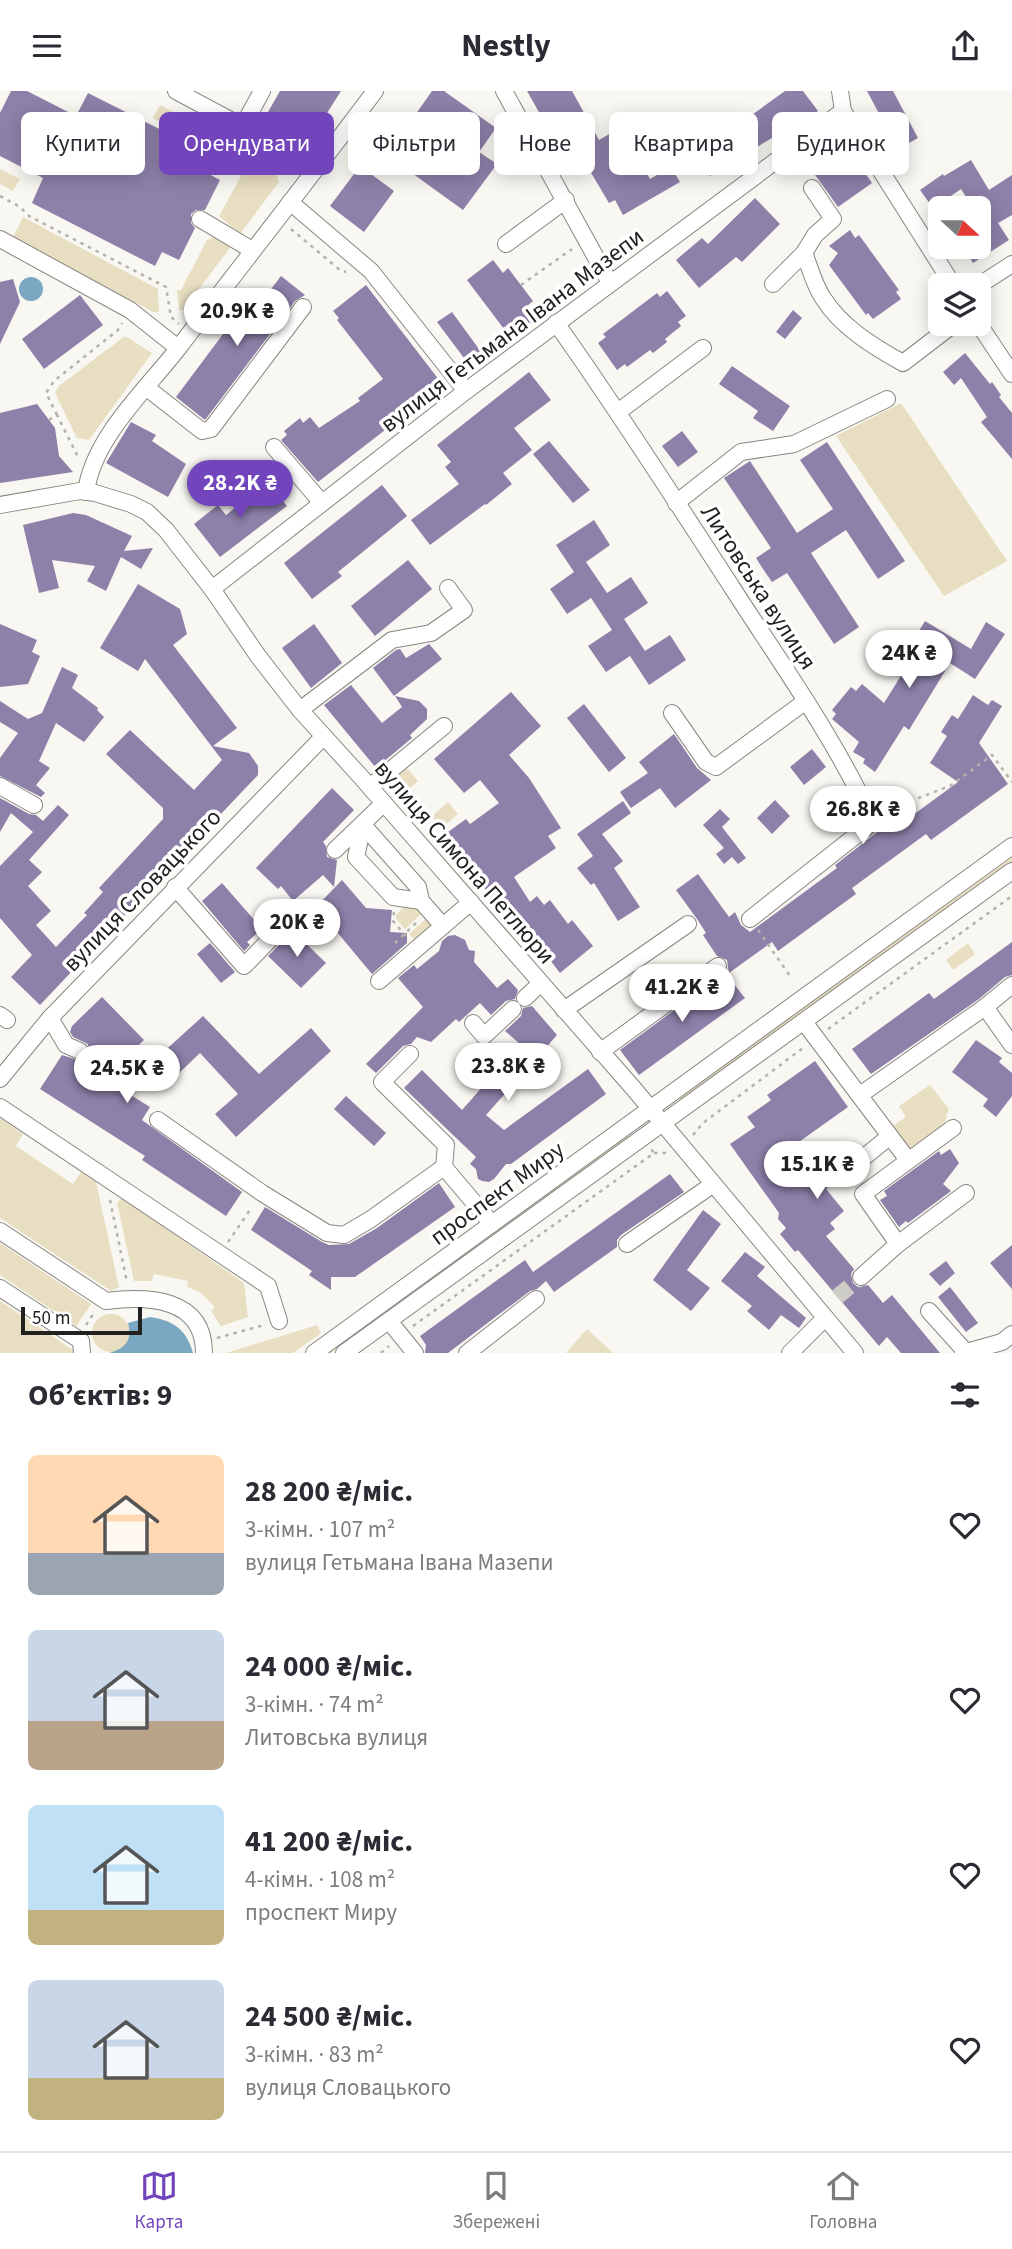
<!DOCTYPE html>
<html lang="uk">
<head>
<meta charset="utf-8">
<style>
  :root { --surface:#fff; --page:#f7f7f7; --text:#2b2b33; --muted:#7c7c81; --line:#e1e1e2; --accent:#7245bd }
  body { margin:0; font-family:"Source Sans 3",sans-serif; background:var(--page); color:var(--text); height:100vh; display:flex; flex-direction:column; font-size:26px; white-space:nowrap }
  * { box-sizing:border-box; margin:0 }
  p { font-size:23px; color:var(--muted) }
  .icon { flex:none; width:38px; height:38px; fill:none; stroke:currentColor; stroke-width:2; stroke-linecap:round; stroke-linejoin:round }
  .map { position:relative; height:1262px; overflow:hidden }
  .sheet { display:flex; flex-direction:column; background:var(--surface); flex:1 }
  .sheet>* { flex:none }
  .guide { position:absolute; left:21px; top:21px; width:971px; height:63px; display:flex; gap:14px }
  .needle { width:46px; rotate:111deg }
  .tools { position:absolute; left:928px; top:105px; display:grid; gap:14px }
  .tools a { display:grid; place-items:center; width:63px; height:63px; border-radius:10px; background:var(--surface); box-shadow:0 4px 18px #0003; font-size:35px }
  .scale { position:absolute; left:21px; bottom:18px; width:121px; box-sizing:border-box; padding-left:7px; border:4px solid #22211f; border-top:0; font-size:19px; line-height:24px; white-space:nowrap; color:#22211f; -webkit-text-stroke:5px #fff; paint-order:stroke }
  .price { position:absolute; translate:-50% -60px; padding:0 16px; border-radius:24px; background:#fff; color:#222; font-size:23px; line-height:46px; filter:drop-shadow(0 2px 4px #0008) }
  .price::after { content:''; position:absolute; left:50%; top:42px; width:21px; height:16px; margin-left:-10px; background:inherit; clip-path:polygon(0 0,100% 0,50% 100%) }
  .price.selected { background:var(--accent); color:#fff }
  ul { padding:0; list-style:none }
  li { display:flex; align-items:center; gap:21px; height:175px; padding:0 28px }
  li span { display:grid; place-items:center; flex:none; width:196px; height:140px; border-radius:10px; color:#555 }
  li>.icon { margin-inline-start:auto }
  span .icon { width:84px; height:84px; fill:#fffc; stroke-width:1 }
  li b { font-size:30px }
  h2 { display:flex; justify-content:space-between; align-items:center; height:84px; padding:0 28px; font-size:30px }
  .tag { padding:0 24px; border-radius:10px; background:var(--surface); box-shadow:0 4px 18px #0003; font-size:24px; line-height:63px }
  .tag.selected { background:var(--accent); color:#fff }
  header { display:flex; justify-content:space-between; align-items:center; height:91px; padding:0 28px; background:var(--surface); font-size:32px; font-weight:700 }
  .tab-bar { display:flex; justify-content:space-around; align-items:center; height:98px; border-top:2px solid var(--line); background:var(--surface); font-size:19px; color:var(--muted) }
  .tab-bar a { display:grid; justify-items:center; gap:4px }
  .tab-bar .selected { color:var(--accent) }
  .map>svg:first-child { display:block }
  .green { fill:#e8dfc2 }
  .water { fill:#7aa8c2 }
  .building { fill:#8d80a9 }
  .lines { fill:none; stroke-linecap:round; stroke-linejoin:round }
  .minor-tunnel { stroke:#ceccc7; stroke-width:16; stroke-dasharray:16 8; stroke-linecap:butt }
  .minor-casing { stroke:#888680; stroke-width:18 }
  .path { stroke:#b4b2ad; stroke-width:2.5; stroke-dasharray:3.5 5; stroke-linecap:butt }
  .minor { stroke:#fff; stroke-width:16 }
  .labels { text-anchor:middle; stroke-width:7; stroke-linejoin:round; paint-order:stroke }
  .street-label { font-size:24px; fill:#22211f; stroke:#fff }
</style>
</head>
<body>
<header><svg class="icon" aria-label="menu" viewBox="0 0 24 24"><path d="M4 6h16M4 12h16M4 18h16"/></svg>Nestly<svg class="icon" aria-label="share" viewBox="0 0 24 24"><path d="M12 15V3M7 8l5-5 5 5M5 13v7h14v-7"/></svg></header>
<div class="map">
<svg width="1012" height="1262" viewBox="0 0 1012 1262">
  <rect width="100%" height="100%" fill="#f9f7f1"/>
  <g class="green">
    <polygon points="160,14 272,72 279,91 240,143 219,125 246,76 153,27"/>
    <polygon points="0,78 20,88 13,100 0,93"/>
    <polygon points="23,126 158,198 159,221 153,221 13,146"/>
    <polygon points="215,146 233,153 183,219 179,219 177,199 181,199 207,149"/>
    <polygon points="125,245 152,262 89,349 77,347 55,302 59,295"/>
    <polygon points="901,312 1007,470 944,505 836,345"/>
    <polygon points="406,676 418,690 401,705 389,691"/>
    <polygon points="448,711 458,723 442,737 432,725"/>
    <polygon points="1012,766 1012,771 681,1010 678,1006"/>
    <polygon points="411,815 416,815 423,821 405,838 396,828 396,824 403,817"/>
    <polygon points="428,826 433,834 418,852 409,843"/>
    <polygon points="968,852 975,863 953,879 946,869"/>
    <polygon points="930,994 949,1018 944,1033 909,1058 893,1035 906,1026 899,1015"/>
    <polygon points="0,1027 23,1043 16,1055 73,1093 81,1081 96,1091 119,1196 111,1200 0,1127"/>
    <polygon points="627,1043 629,1046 331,1262 324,1262"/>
    <polygon points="122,1107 244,1192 248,1226 221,1235 211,1220 215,1216 200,1201 187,1196 188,1190 154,1183 152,1190 134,1190 117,1112"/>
    <polygon points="0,1152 91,1213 76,1235 0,1184"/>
    <polygon points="0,1210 73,1259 73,1262 0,1262"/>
    <circle cx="111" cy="1242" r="19"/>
    <polygon points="317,1234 321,1242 293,1262 226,1262"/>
    <polygon points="587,1238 613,1262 614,1262 566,1262"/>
  </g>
  <g class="water">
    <circle cx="31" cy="198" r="12"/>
    <path d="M 150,1226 C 173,1229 187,1239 193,1262 L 109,1262 C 124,1258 133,1250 128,1232 Z"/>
  </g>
  <g class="building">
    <polygon points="11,0 27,0 76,25 88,2 213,65 205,81 220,89 205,119 196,119 191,123 191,132 195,137 179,169 162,161 155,175 32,112 43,87 0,65 0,22"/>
    <polygon points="280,0 341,0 322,30 313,32 307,43 268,21"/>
    <polygon points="432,0 444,0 496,37 479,61 497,73 463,119 387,64"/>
    <polygon points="527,0 572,0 599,49 642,24 650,38 629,51 650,88 671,76 680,91 623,124 615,109 609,112 587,75 593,71 576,42 557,53"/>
    <polygon points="785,0 803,0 818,20 778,49 775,45 710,85 695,59 749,26"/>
    <polygon points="867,0 893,0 918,47 898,58"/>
    <polygon points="843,50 872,92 838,116 808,74"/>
    <polygon points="971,69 989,99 1012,84 1012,124 998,132 1009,149 973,172 963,156 978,156 978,117 973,117 961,98 933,117 920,99 943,83 944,85"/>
    <polygon points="360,75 394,100 364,141 330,115"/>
    <polygon points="755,107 780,133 742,171 736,166 699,197 676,169 702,147 708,153"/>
    <polygon points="850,139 855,147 859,144 899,199 896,201 901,208 873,228 868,222 866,224 829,174 838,162 829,155"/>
    <polygon points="493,169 503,182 508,177 533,210 527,215 536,227 510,246 467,189"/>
    <polygon points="281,185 305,204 295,210 205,329 176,306 235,227 263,198 268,202"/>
    <polygon points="13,188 20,211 0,253 0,191"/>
    <polygon points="366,194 443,294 318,391 281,349 287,344 284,340 300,327 303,332 310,326 319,337 360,310 358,307 383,288 337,229 339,227 333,220"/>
    <polygon points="667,200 686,225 678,231 681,235 665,248 667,251 653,262 650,259 627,276 625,273 617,279 598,252 606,246 603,243 657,202 660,206"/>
    <polygon points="80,204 103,234 44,278 22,248"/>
    <polygon points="793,219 802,227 785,248 776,241"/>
    <polygon points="452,221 484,265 470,275 437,231"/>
    <polygon points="965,262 990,293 992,291 1001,304 999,306 1012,322 1012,368 981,331 987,326 961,287 954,294 943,281"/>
    <polygon points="732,275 790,315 773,340 753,327 758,320 719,293"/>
    <polygon points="529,281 551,309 514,337 532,359 503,382 512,393 486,414 485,413 430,454 411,429 459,393 445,376 451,371 437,354"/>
    <polygon points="37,313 55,337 59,365 73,381 0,392 0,322"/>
    <polygon points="131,331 156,344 152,350 186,373 168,406 106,372"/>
    <polygon points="682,340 698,361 678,376 662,355"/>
    <polygon points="549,350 590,399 573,412 533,363"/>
    <polygon points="827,351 905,470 878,488 846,439 811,462 859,536 834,553 787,482 772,491 763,478 756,467 771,457 724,387 750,370 797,442 833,418 800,369"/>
    <polygon points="268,391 287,415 220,466 194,433 218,414 226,424"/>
    <polygon points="382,394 407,425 338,481 342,485 312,508 284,472"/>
    <polygon points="73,422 86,424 132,445 124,460 153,457 141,478 121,466 106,500 87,490 95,475 52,469 59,497 39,502 23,434"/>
    <polygon points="594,429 610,454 586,471 607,502 631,486 648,512 624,528 645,560 670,544 686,569 649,594 630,565 606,581 588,555 612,539 591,507 567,523 550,498 574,481 556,454"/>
    <polygon points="408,469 432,498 375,545 351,515"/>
    <polygon points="138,493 180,518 187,543 173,554 237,637 213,655 249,662 258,675 258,684 40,914 11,886 32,864 0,827 0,775 33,741 11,722 0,741 0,707 29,723 36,724 43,730 58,714 69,724 29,769 42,781 28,795 51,820 36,834 56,856 87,824 84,822 103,801 99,797 163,728 163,717 106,663 130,639 194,699 222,669 145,568 138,580 100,557"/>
    <polygon points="925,530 971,558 986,531 1005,543 975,588 950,572 909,639 904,635 875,681 863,672 865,668 853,661 859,651 832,628 836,623 832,619 851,596 856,600 862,593 884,612 920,554 913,550"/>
    <polygon points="0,533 37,549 32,561 40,565 28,593 0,596"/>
    <polygon points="314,533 342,572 311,597 282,557"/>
    <polygon points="429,553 442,568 394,605 373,577 396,559 400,558 406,567"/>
    <polygon points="62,576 78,584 72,597 98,617 97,619 104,626 84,651 56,632 39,670 50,677 36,694 45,702 41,706 0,685 0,667 18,642 0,631 0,610 28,628 42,622"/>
    <polygon points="351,594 382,632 402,616 395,605 419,610 427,618 427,628 410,644 412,647 376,677 324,614"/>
    <polygon points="511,601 541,635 509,664 529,687 561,737 548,745 556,757 514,786 530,811 537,805 544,814 550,809 568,833 572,829 593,855 560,882 533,847 526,852 508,831 504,808 496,814 470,776 466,778 446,750 451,746 448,741 466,728 470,733 499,712 480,689 464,702 434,668"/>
    <polygon points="973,604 988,614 992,609 1002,615 979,652 1008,693 931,749 926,743 852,797 856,803 778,860 772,851 729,882 727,869 717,865 703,844 706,842 697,828 676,799 698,783 729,826 735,821 741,834 750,841 837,777 835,774 908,717 913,724 958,691 930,672 947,645 941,641 952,624 958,628"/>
    <polygon points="584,613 626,667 609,681 567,627"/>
    <polygon points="674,643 697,677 711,689 675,717 660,697 631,717 620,701 648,682 639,671"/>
    <polygon points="812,658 826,676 804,694 790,676"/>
    <polygon points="332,697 354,719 323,751 326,755 327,766 337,769 334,796 323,784 293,810 281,795 278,798 256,777"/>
    <polygon points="775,709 790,725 772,743 757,727"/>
    <polygon points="623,710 631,722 602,743 623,770 614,777 640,816 618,830 594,792 591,794 577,777 593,765 577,743"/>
    <polygon points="720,718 730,728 722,736 746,767 738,773 732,766 724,773 716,763 724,757 703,734"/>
    <polygon points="342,789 366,817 392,819 390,841 407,842 407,852 372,883 316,816"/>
    <polygon points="222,792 262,838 247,851 250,854 244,860 202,810"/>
    <polygon points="293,840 326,872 301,897 268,865"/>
    <polygon points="455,844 465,849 469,859 475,860 474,871 497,897 508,888 518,899 515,908 506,910 491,924 480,912 459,931 456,928 431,951 417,946 411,953 403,955 376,982 366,973 423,916 398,887 414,874 417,878 439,860 442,850 448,845"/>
    <polygon points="1012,851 1012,884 1005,886 979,908 871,983 852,958 929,902 934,908"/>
    <polygon points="210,852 235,881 221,892 197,863"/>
    <polygon points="725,882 745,907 639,984 620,959"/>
    <polygon points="102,906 144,949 110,982 120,989 116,995 150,1016 142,1029 242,1101 226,1125 142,1069 145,1065 40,998 62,964 81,970 89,965 88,953 73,946 70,941 72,935"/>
    <polygon points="532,915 557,944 486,1024 504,1039 588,978 606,1003 511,1073 506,1073 494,1088 489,1091 482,1090 478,1088 476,1078 470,1073 476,1066 404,997 422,979 462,1019 520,953 505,940 521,925 523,917"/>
    <polygon points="203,925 259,983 311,937 331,960 236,1046 215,1023 238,1003 200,962 176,985 158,966"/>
    <polygon points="976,949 1002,967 999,971 1012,982 1012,1005 996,1026 983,1015 988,1008 952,981"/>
    <polygon points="815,970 848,1016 782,1063 802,1091 819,1078 832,1093 826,1098 844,1120 830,1132 835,1138 826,1145 854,1178 851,1183 853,1192 858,1196 868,1194 883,1212 892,1204 940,1262 901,1262 887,1246 879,1255 798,1159 795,1161 780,1143 786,1137 778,1128 779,1122 730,1053 755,1036 747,1026 771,1009 767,1004"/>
    <polygon points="346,1005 386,1042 374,1055 334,1018"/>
    <polygon points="950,1058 959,1072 943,1093 951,1100 908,1132 906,1130 899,1136 880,1109 887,1105 884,1100 939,1060 941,1064"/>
    <polygon points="670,1083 684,1101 621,1144 617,1149 617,1156 554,1201 546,1190 537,1198 530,1200 448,1262 425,1262 426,1254 420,1245 525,1169 533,1181"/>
    <polygon points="439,1092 455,1116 355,1186 331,1186 331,1199 309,1184 312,1180 251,1139 265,1116 322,1151 329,1154 349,1153 377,1137"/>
    <polygon points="703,1119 721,1133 687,1179 710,1197 691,1220 653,1189"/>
    <polygon points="1012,1154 1012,1198 990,1172"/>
    <polygon points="745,1161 765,1176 757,1185 806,1227 799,1237 781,1224 769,1239 747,1220 752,1215 721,1190"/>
    <polygon points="946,1170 955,1182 940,1195 929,1183"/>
    <polygon points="950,1196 978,1232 966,1241 938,1206"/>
  </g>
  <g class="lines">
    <polyline class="minor-tunnel" points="837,1206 861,1186"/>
    <g class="minor-casing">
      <g id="minor">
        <polyline points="176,0 318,76"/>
        <polyline points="504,0 610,192"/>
        <polyline points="840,0 843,20 953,194"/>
        <polyline points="243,35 262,0"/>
        <polyline points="290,111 371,180 466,300"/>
        <polyline points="200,128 252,159"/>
        <polyline points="0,148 130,219 178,257"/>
        <polyline points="506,153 566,109"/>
        <path d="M 804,162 C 810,176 814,194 823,207 C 841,236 874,256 903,272 L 954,233"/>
        <polyline points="773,193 804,162 815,144 833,128 812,97"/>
        <polyline points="978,195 1012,173"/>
        <path d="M 556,232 C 618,319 675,409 733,498 C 782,574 836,649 873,731 L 750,828"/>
        <polyline points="978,232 1012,283"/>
        <polyline points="147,297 202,340 211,338 303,216"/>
        <polyline points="618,321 703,257"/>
        <polyline points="274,356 322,412"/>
        <path d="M 86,401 C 93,346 148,297 180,255 C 245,169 311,86 375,0"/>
        <polyline points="676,412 741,361 794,353 887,308"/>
        <polyline points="0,414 80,400 95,402 131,413 147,421 166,439 212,498 258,565 300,619 361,686 634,998 855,1262"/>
        <polyline points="212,498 466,300 843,20"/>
        <polyline points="300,619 392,549 431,542 464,519 448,497"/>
        <polyline points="672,622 706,671 716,676 806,610"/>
        <polyline points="0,695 34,714"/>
        <polyline points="370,696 444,635"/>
        <polyline points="363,734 418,796 421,810 443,835"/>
        <polyline points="363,734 356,766 393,806 421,810"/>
        <polyline points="335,759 384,712"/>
        <polyline points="175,796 244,875 287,831"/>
        <polyline points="379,890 471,811"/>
        <polyline points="525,907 540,893"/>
        <polyline points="985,916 1012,954"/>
        <polyline points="564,919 688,833"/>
        <polyline points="0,924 7,929"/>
        <polyline points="50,927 66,954 80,960"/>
        <polyline points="804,931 908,1069"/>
        <polyline points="473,932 484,945 513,918"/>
        <polyline points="600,961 718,875"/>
        <polyline points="410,963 382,991 446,1054 444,1076"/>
        <polyline points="0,988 50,927 323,646"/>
        <polyline points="860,1004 985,916 1012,894"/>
        <polyline points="0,1016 268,1195 279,1230"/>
        <polyline points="158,1029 262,1102 327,1142 344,1144 371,1128 444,1076 492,1133"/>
        <polyline points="953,1037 863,1103 898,1153 966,1102"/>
        <polyline points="846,1081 890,1045"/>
        <path d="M 0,1140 L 106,1210 C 147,1205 204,1206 204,1262"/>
        <polyline points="627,1153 712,1094"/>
        <polyline points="861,1186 898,1153"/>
        <polyline points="0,1197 81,1250 82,1262"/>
        <polyline points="929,1220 965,1260"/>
        <polyline points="389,1230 415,1262"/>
        <polyline points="314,1262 1012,755"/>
        <polyline points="344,1262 1012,780"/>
        <polyline points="467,1262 536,1208"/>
        <polyline points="790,1262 825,1227"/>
        <polyline points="963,1262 1002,1251 1012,1243"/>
      </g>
    </g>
    <g class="path">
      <polyline points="0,105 20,116 29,125 166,196 171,226 179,233"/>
      <polyline points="291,138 340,179 346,181"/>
      <polyline points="521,194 572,158"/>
      <polyline points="57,324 46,302 54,290 118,239 122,232"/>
      <polyline points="49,329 57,324 79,368"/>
      <polyline points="888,723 913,709 950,695 992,664 1012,691"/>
      <polyline points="394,821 393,830 406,845"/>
      <polyline points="758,839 790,885"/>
      <polyline points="395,852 418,830"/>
      <polyline points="828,938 1012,805"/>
      <polyline points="693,1044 703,1032 803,957"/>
      <polyline points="654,1062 668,1062"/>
      <polyline points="110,1109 127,1191"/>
      <polyline points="228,1151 252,1116"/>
      <polyline points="86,1234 94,1222"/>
      <polyline points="413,1235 654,1062 651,1058"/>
      <polyline points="217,1247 264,1234"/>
      <polyline points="381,1262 389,1255"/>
    </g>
    <use href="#minor" class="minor"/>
  </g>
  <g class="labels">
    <g class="street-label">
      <text transform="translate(512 239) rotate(-37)" y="8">вулиця Гетьмана Івана Мазепи</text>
      <text transform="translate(759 496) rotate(57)" y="8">Литовська вулиця</text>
      <text transform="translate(465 771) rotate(49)" y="8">вулиця Симона Петлюри</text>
      <text transform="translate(142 799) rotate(-46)" y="8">вулиця Словацького</text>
      <text transform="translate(497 1102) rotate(-36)" y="8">проспект Миру</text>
    </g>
  </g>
</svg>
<div class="tools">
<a><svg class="needle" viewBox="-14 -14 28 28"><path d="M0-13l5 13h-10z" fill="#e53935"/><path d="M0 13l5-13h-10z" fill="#7c7c81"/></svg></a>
<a><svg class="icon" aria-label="layers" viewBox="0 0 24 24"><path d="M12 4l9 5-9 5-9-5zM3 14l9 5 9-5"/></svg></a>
</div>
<div class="scale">50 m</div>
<b class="price" style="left:237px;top:257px">20.9K ₴</b>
<b class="price selected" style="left:240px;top:429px">28.2K ₴</b>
<b class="price" style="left:909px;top:599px">24K ₴</b>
<b class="price" style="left:863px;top:755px">26.8K ₴</b>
<b class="price" style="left:297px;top:868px">20K ₴</b>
<b class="price" style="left:682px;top:933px">41.2K ₴</b>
<b class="price" style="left:508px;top:1012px">23.8K ₴</b>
<b class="price" style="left:127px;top:1014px">24.5K ₴</b>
<b class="price" style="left:817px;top:1110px">15.1K ₴</b>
<div class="guide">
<a class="tag">Купити</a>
<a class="tag selected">Орендувати</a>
<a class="tag">Фільтри</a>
<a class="tag">Нове</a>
<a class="tag">Квартира</a>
<a class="tag">Будинок</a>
</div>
</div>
<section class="sheet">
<h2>Об’єктів: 9<svg class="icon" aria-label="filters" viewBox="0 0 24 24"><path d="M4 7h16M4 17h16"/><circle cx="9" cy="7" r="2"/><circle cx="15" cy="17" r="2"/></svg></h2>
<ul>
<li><span style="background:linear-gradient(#ffd9b3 70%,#9aa5b1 0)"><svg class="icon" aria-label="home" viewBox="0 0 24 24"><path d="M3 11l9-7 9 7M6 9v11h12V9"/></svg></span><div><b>28 200 ₴/міс.</b><p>3-кімн. · 107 m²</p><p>вулиця Гетьмана Івана Мазепи</p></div><svg class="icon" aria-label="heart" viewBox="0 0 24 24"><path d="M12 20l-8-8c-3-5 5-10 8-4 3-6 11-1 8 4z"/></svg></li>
<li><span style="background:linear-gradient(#c9d6e8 65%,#b9a48a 0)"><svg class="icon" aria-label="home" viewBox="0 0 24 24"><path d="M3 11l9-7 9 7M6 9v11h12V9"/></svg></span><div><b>24 000 ₴/міс.</b><p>3-кімн. · 74 m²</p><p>Литовська вулиця</p></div><svg class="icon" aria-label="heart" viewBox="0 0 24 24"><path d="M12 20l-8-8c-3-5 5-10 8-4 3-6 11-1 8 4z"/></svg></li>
<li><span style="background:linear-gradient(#bfe0f5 75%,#c2b280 0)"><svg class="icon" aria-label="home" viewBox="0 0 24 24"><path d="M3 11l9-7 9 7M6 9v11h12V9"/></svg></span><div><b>41 200 ₴/міс.</b><p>4-кімн. · 108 m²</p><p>проспект Миру</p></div><svg class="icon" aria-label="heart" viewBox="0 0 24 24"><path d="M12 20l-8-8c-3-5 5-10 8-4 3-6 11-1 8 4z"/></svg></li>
<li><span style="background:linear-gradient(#c9d6e8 70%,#c2b280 0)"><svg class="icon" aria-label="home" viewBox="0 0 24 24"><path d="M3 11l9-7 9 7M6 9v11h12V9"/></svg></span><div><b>24 500 ₴/міс.</b><p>3-кімн. · 83 m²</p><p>вулиця Словацького</p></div><svg class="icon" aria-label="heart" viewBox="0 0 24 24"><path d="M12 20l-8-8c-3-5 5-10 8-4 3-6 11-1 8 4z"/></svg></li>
</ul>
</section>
<nav class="tab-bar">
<a class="selected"><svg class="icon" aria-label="map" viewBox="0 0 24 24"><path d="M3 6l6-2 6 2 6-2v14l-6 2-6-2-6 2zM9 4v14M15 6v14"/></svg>Карта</a>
<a><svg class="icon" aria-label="saved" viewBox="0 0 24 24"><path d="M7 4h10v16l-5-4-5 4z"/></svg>Збережені</a>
<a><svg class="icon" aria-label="home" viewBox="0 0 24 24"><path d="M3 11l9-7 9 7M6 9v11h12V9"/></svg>Головна</a>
</nav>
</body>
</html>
